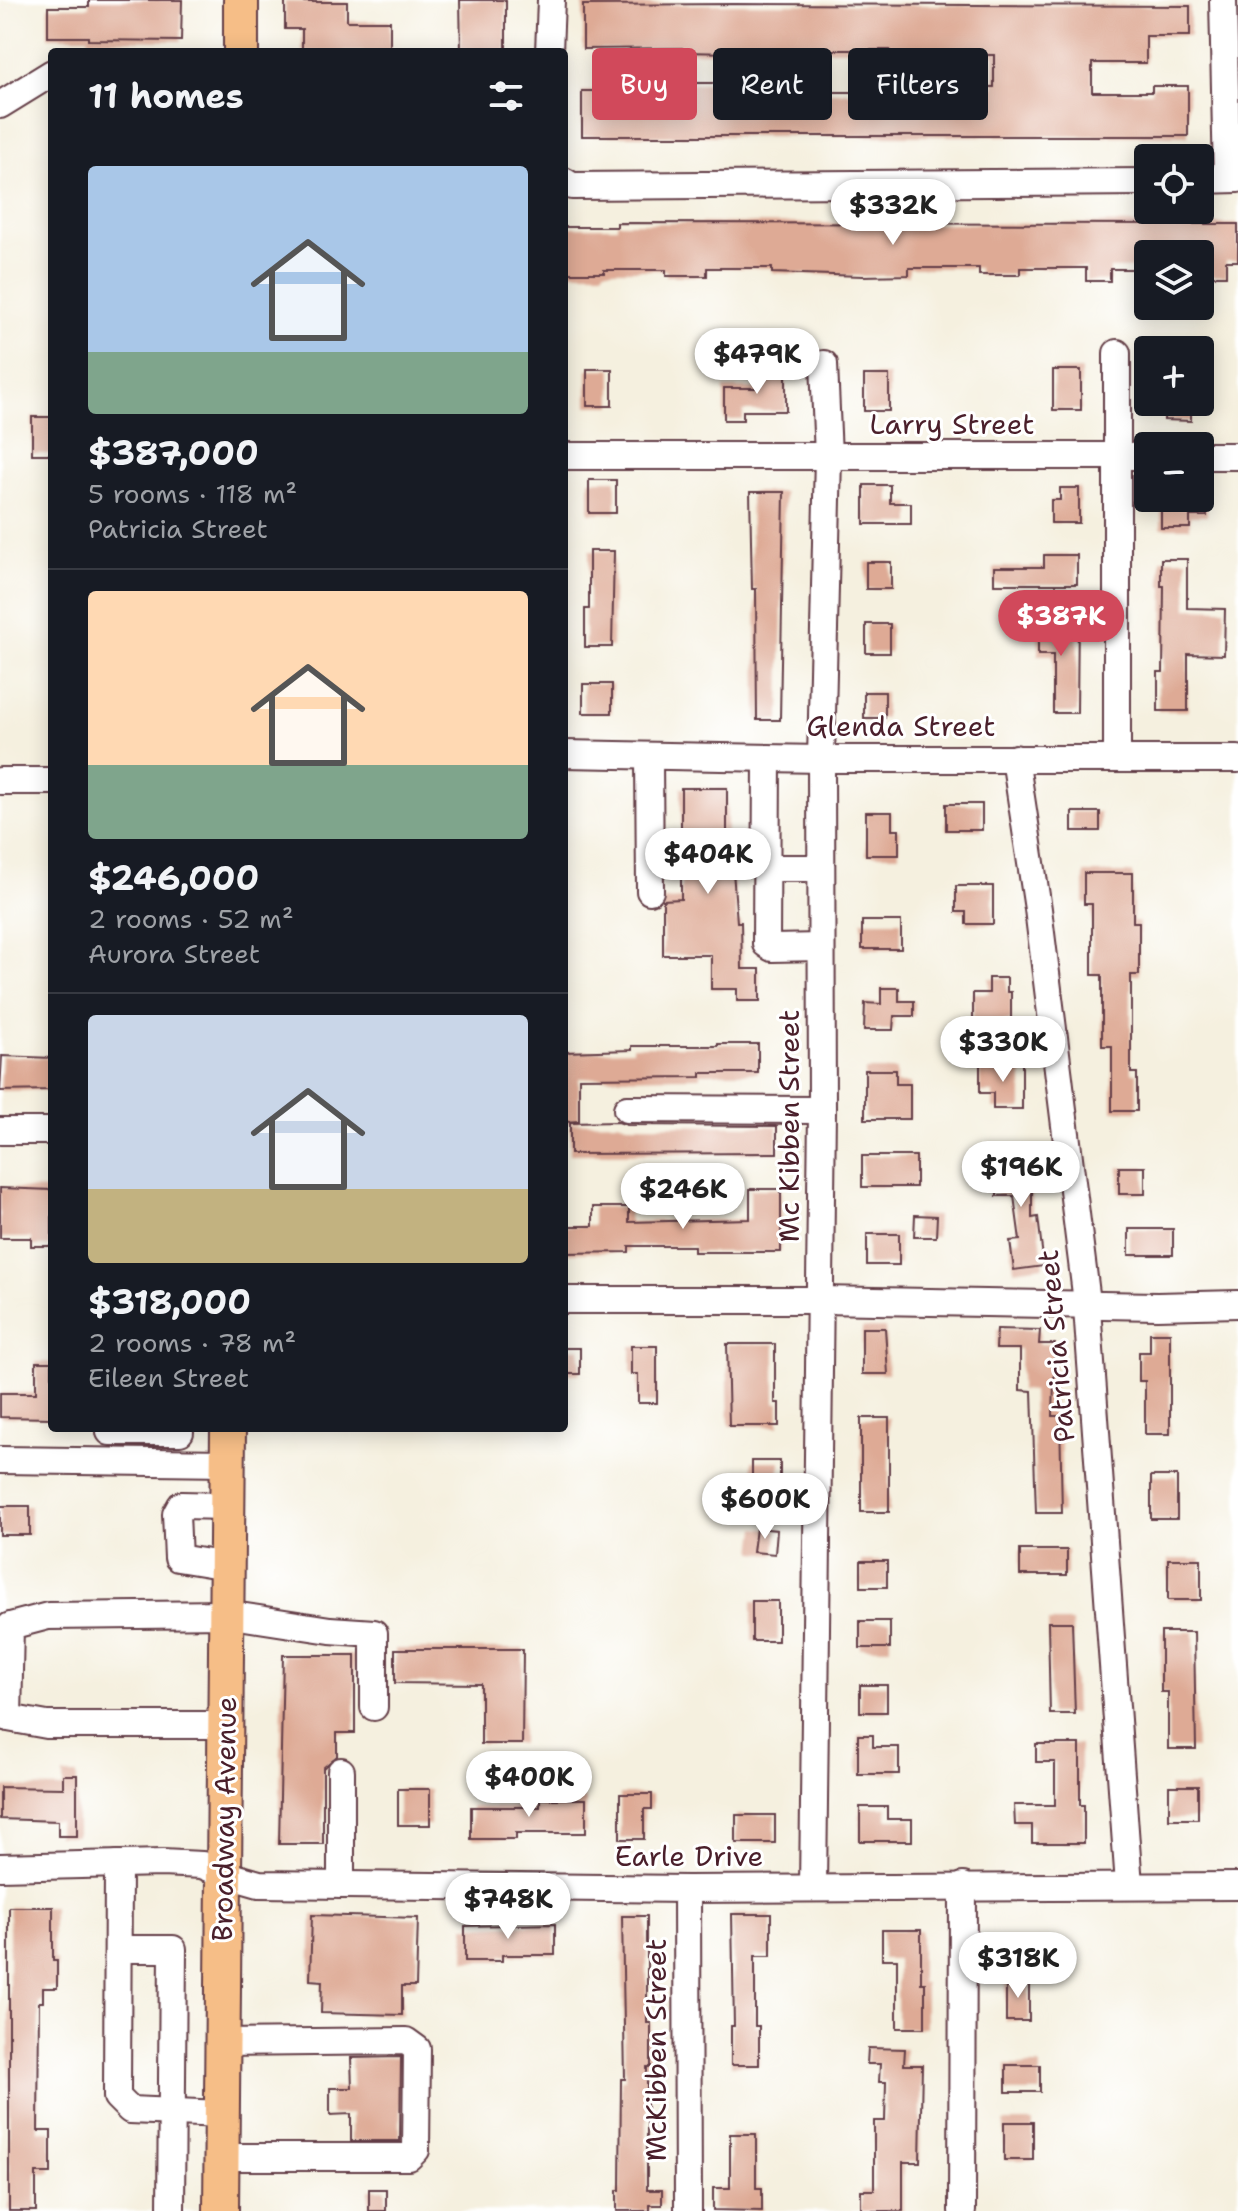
<!DOCTYPE html>
<html lang="en">
<head>
<meta charset="utf-8">
<style>
  :root { --surface:#171b24; --page:#20242c; --text:#f1f3f6; --muted:#9ea1a6; --line:#363941; --accent:#d1495b }
  body { margin:0; font-family:"Shantell Sans",sans-serif; background:var(--page); color:var(--text); height:100vh; display:flex; flex-direction:column; font-size:30px; white-space:nowrap }
  * { box-sizing:border-box; margin:0 }
  p { font-size:26px; color:var(--muted) }
  .icon { flex:none; width:44px; height:44px; fill:none; stroke:currentColor; stroke-width:2; stroke-linecap:round; stroke-linejoin:round }
  .map { position:relative; flex:1; overflow:hidden }
  .sheet { position:absolute; left:48px; top:48px; width:520px; height:1384px; display:flex; flex-direction:column; background:var(--surface); border-radius:8px; box-shadow:0 4px 20px #0003 }
  .sheet>* { flex:none }
  .banner { position:absolute; left:592px; top:48px; width:526px; height:72px; display:flex; gap:16px }
  .fabs { position:absolute; left:1134px; top:144px; display:grid; gap:16px }
  .fabs a { display:grid; place-items:center; width:80px; height:80px; border-radius:8px; background:var(--surface); box-shadow:0 4px 20px #0003; font-size:40px }
  .price { position:absolute; translate:-50% -68px; padding:0 18px; border-radius:28px; background:#fff; color:#222; font-size:26px; line-height:52px; filter:drop-shadow(0 2px 4px #0008) }
  .price::after { content:''; position:absolute; left:50%; top:48px; width:24px; height:18px; margin-left:-12px; background:inherit; clip-path:polygon(0 0,100% 0,50% 100%) }
  .price.selected { background:var(--accent); color:#fff }
  ul { padding:0; list-style:none }
  li { display:grid; align-content:center; gap:16px; height:424px; padding:0 40px }
  li+li { border-top:2px solid var(--line) }
  li span { display:grid; place-items:center; height:248px; border-radius:8px; color:#555 }
  li>.icon { margin-inline-start:auto }
  span .icon { width:144px; height:144px; fill:#fffc; stroke-width:1 }
  li b { font-size:34px }
  h2 { display:flex; justify-content:space-between; align-items:center; height:96px; padding:0 40px; font-size:34px }
  .chip { padding:0 28px; border-radius:8px; background:var(--surface); box-shadow:0 4px 20px #0003; font-size:28px; line-height:72px }
  .chip.selected { background:var(--accent); color:#fff }
  .map>svg:first-child { display:block }
  .building { fill:#deaa95 }
  .lines { fill:none; stroke-linecap:round; stroke-linejoin:round }
  .minor-casing { stroke:#643e46; stroke-width:30 }
  .major-casing { stroke:#643e46; stroke-width:38 }
  .minor { stroke:#fff; stroke-width:26 }
  .major { stroke:#f6be87; stroke-width:34 }
  .labels { text-anchor:middle; stroke-width:6; stroke-linejoin:round; paint-order:stroke }
  .street-label { font-size:28px; fill:#4a1f2b; stroke:#fff }
</style>
</head>
<body>
<div class="map">
<svg width="1238" height="2211" viewBox="0 0 1238 2211">
  <rect width="100%" height="100%" fill="#fff"/>
  <filter id="ink" filterUnits="userSpaceOnUse"><feTurbulence type="fractalNoise" baseFrequency=".0125" numOctaves="2"/><feDisplacementMap in="SourceGraphic" scale="16" xChannelSelector="R" yChannelSelector="G"/><feConvolveMatrix kernelMatrix="1 2 1 2 8 2 1 2 1" color-interpolation-filters="sRGB"/></filter>
  <filter id="wash" filterUnits="userSpaceOnUse"><feTurbulence type="fractalNoise" baseFrequency=".006" numOctaves="4" result="noise"/><feDisplacementMap in="SourceGraphic" scale="32" xChannelSelector="R" yChannelSelector="G"/><feGaussianBlur stdDeviation="1.8" result="paint"/><feColorMatrix in="noise" values="0 0 0 0 0 0 0 0 0 0 0 0 0 0 0 0 0 1.4 0 .05"/><feComposite in="paint" operator="in"/></filter>
  <g filter="url(#wash)">
    <rect width="100%" height="100%" fill="#f5f0df"/>
    <g id="blocks">
      <g class="building">
        <polygon points="89,0 182,0 181,41 88,40 88,37 48,37 48,7 89,7"/>
        <polygon points="460,0 506,0 506,52 461,52"/>
        <polygon points="285,2 347,2 347,21 390,21 390,52 302,52 302,29 285,29"/>
        <polygon points="734,4 1190,6 1190,36 1146,36 1146,63 1092,63 1092,92 1152,92 1152,86 1188,86 1188,136 582,136 582,91 594,91 594,81 620,81 620,91 682,91 682,83 720,83 720,91 787,91 787,84 826,84 826,92 899,92 899,85 994,87 994,55 890,55 890,50 827,50 779,52 779,59 734,59 734,53 682,52 682,48 583,49 583,5"/>
        <polygon points="617,223 1238,224 1238,261 1226,261 1226,276 1200,276 1200,254 1148,254 1148,269 1110,269 1110,281 1086,281 1086,268 1020,268 1020,275 979,275 979,268 909,268 909,275 863,276 772,273 772,268 707,268 707,276 666,276 666,270 604,270 604,273 564,273 564,227 617,227"/>
        <rect x="587" y="369" width="25" height="37"/>
        <polygon points="757,370 786,370 786,411 743,411 743,420 724,420 724,388 757,388"/>
        <rect x="1053" y="370" width="28" height="40"/>
        <rect x="864" y="375" width="25" height="36"/>
        <polygon points="1165,402 1191,402 1191,421 1164,420"/>
        <rect x="32" y="417" width="20" height="37"/>
        <rect x="589" y="480" width="27" height="33"/>
        <polygon points="864,485 890,485 890,503 911,503 911,524 864,524"/>
        <polygon points="1060,488 1079,488 1079,523 1051,523 1051,500 1060,500"/>
        <polygon points="750,492 784,492 780,720 757,720 756,589 752,589"/>
        <polygon points="1161,498 1207,498 1207,516 1190,516 1190,528 1161,528"/>
        <polygon points="589,551 614,551 612,647 585,647 585,609 589,609"/>
        <polygon points="1044,555 1077,555 1077,584 994,584 994,567 1044,567"/>
        <polygon points="1161,559 1187,559 1187,608 1225,609 1224,655 1188,654 1188,711 1158,711 1158,672 1163,672 1164,586 1161,586"/>
        <rect x="866" y="562" width="25" height="27"/>
        <polygon points="1038,615 1078,615 1077,713 1053,713 1053,655 1038,655"/>
        <rect x="866" y="624" width="24" height="29"/>
        <rect x="583" y="684" width="29" height="29"/>
        <rect x="864" y="692" width="21" height="26"/>
        <polygon points="681,788 727,788 727,871 733,871 737,922 741,922 742,969 760,969 760,1001 737,1001 737,989 711,989 711,955 663,955 663,900 681,899"/>
        <rect x="946" y="804" width="36" height="26"/>
        <polygon points="866,812 892,812 892,830 899,830 899,855 866,855"/>
        <rect x="1072" y="812" width="28" height="19"/>
        <polygon points="1084,873 1133,873 1133,922 1139,922 1139,975 1131,975 1131,1073 1137,1073 1137,1111 1112,1111 1112,1046 1102,1046 1102,975 1092,975 1092,904 1084,904"/>
        <polygon points="956,886 993,886 993,924 966,924 966,912 956,912"/>
        <rect x="862" y="921" width="39" height="28"/>
        <polygon points="989,978 1007,978 1007,992 1011,992 1011,1021 973,1021 973,993 989,993"/>
        <polygon points="881,988 899,988 899,1001 914,1001 914,1016 894,1016 893,1030 864,1030 865,1003 881,1004"/>
        <polygon points="718,1044 758,1044 758,1073 701,1073 701,1077 579,1078 579,1121 564,1122 564,1052 632,1050 632,1046 718,1046"/>
        <polygon points="2,1056 52,1058 52,1090 0,1091"/>
        <polygon points="980,1063 1022,1063 1022,1109 993,1109 993,1093 980,1093"/>
        <polygon points="865,1070 896,1070 896,1084 910,1084 910,1119 865,1119"/>
        <polygon points="618,1122 627,1125 777,1126 777,1153 570,1154 570,1123"/>
        <rect x="862" y="1156" width="54" height="31"/>
        <polygon points="997,1156 1032,1156 1032,1218 1038,1217 1044,1266 1014,1270 1010,1241 1020,1240 1014,1196 997,1196"/>
        <rect x="1119" y="1167" width="26" height="27"/>
        <polygon points="0,1188 52,1190 52,1246 31,1246 31,1238 0,1238"/>
        <polygon points="750,1189 781,1189 781,1252 694,1252 694,1246 629,1246 629,1252 564,1253 564,1226 593,1226 593,1207 629,1207 629,1222 750,1219"/>
        <polygon points="915,1215 937,1216 936,1237 914,1237"/>
        <rect x="1129" y="1229" width="44" height="26"/>
        <rect x="867" y="1234" width="32" height="31"/>
        <polygon points="862,1328 885,1328 888,1374 862,1374"/>
        <polygon points="997,1329 1040,1330 1039,1344 1055,1344 1053,1416 1060,1416 1062,1513 1036,1513 1032,1391 1020,1390 1020,1349 996,1349"/>
        <polygon points="1150,1333 1170,1333 1170,1434 1145,1434 1145,1381 1139,1381 1139,1352 1150,1352"/>
        <polygon points="727,1344 775,1344 775,1403 779,1403 779,1426 729,1426"/>
        <polygon points="631,1346 657,1346 657,1403 638,1403 638,1374 631,1374"/>
        <rect x="564" y="1348" width="16" height="26"/>
        <polygon points="36,1362 52,1362 52,1418 0,1417 0,1393 36,1393"/>
        <rect x="861" y="1418" width="28" height="94"/>
        <rect x="752" y="1461" width="28" height="29"/>
        <rect x="1151" y="1476" width="26" height="43"/>
        <rect x="0" y="1506" width="30" height="29"/>
        <polygon points="756,1528 777,1530 775,1554 753,1552"/>
        <rect x="1020" y="1550" width="47" height="25"/>
        <rect x="1168" y="1559" width="33" height="41"/>
        <rect x="861" y="1561" width="26" height="26"/>
        <rect x="752" y="1601" width="26" height="40"/>
        <rect x="860" y="1621" width="30" height="27"/>
        <polygon points="1048,1622 1072,1622 1075,1714 1050,1714"/>
        <polygon points="1161,1632 1194,1632 1196,1749 1168,1749 1168,1692 1161,1692"/>
        <polygon points="395,1649 523,1649 522,1744 481,1744 481,1684 395,1683"/>
        <polygon points="283,1655 355,1655 355,1733 337,1733 337,1756 323,1768 323,1844 279,1844"/>
        <rect x="860" y="1685" width="27" height="27"/>
        <polygon points="858,1735 873,1735 873,1747 899,1747 899,1774 858,1774"/>
        <polygon points="1036,1744 1080,1744 1080,1805 1084,1805 1084,1843 1032,1843 1032,1825 1015,1825 1014,1805 1055,1805 1055,1762 1036,1762"/>
        <polygon points="63,1775 77,1775 77,1836 58,1836 58,1821 0,1819 0,1787 63,1788"/>
        <rect x="1169" y="1786" width="29" height="33"/>
        <rect x="398" y="1789" width="32" height="36"/>
        <polygon points="620,1794 652,1794 652,1809 644,1809 644,1839 620,1839"/>
        <polygon points="540,1799 586,1799 586,1833 516,1833 516,1839 471,1839 471,1807 540,1807"/>
        <polygon points="860,1807 887,1807 887,1819 912,1819 912,1841 860,1841"/>
        <rect x="736" y="1815" width="39" height="28"/>
        <polygon points="9,1907 53,1907 53,1960 57,1960 57,1988 43,1988 43,2002 39,2002 38,2131 51,2131 51,2173 36,2173 36,2211 9,2211"/>
        <polygon points="732,1914 771,1914 771,1956 755,1956 755,2026 759,2026 759,2065 731,2065 731,2026 734,2026"/>
        <polygon points="312,1915 418,1918 416,1986 402,1986 402,2015 321,2013 322,1981 310,1980"/>
        <polygon points="622,1916 647,1916 647,2023 651,2023 651,2067 647,2067 647,2190 662,2190 662,2205 650,2205 650,2211 617,2211 617,2190 620,2190 621,2079 625,2079"/>
        <polygon points="555,1924 555,1955 502,1955 502,1961 465,1961 465,1926"/>
        <polygon points="882,1930 921,1930 921,1983 925,1983 925,2028 897,2028 897,1959 882,1959"/>
        <rect x="1006" y="1978" width="23" height="43"/>
        <polygon points="868,2048 905,2049 904,2065 922,2065 920,2162 903,2162 903,2211 861,2211 861,2190 874,2190 874,2121 885,2121 886,2082 879,2082 880,2064 867,2064"/>
        <polygon points="401,2057 400,2141 351,2141 351,2114 330,2115 330,2088 352,2088 351,2058"/>
        <rect x="1006" y="2065" width="34" height="27"/>
        <rect x="1004" y="2122" width="29" height="38"/>
        <polygon points="730,2134 756,2134 756,2188 762,2188 762,2211 713,2210 713,2188 730,2188"/>
        <rect x="369" y="2189" width="17" height="22"/>
      </g>
    </g>
  </g>
  <g filter="url(#ink)">
    <use href="#blocks" fill-opacity="0" stroke="#643e46" stroke-width="2"/>
    <g class="lines">
      <g class="minor-casing">
        <g id="minor">
          <polyline points="1223,0 1227,179"/>
          <polyline points="549,52 551,0"/>
          <polyline points="0,105 52,73"/>
          <polyline points="1200,180 1238,179"/>
          <polyline points="564,181 572,186 1148,182"/>
          <polyline points="1117,353 1117,759"/>
          <polyline points="564,456 1148,456"/>
          <polyline points="1200,456 1238,456"/>
          <polyline points="564,754 821,759 1238,759"/>
          <polyline points="649,757 650,891"/>
          <polyline points="767,758 766,944 772,948 821,947"/>
          <polyline points="1015,758 1038,909 1086,1294 1129,1885"/>
          <polyline points="0,781 52,781"/>
          <polyline points="765,868 820,868"/>
          <polyline points="627,1109 822,1110"/>
          <polyline points="0,1131 52,1131"/>
          <polyline points="564,1300 820,1300 1157,1306 1238,1304"/>
          <polyline points="110,1432 180,1432"/>
          <polyline points="0,1460 228,1463"/>
          <polyline points="227,1566 178,1558 176,1514 181,1505 227,1506"/>
          <polyline points="225,1725 47,1725 8,1718 10,1626 48,1616 226,1614 330,1630 374,1633 374,1707"/>
          <polyline points="341,1771 341,1885"/>
          <polyline points="118,1864 117,2097 130,2110 222,2114"/>
          <polyline points="0,1867 162,1863 202,1865 224,1874 259,1884 687,1889 1238,1886"/>
          <polyline points="813,1888 822,1110 821,759 828,456 824,364"/>
          <polyline points="687,1889 688,2211"/>
          <polyline points="118,1949 173,1949 171,2211"/>
          <polyline points="221,2157 409,2157 416,2150 417,2049 406,2041 222,2043"/>
          <polyline points="962,2211 963,1886"/>
        </g>
      </g>
      <g class="major-casing">
        <g id="major">
          <polyline points="241,0 241,52"/>
          <polyline points="221,2211 228,1428"/>
        </g>
      </g>
      <use href="#minor" class="minor"/>
      <use href="#major" class="major"/>
    </g>
  </g>
  <g class="labels">
    <g class="street-label">
      <text x="952" y="434">Larry Street</text>
      <text x="901" y="736">Glenda Street</text>
      <text transform="translate(789 1126) rotate(-90)" y="10">Mc Kibben Street</text>
      <text transform="translate(1056 1346) rotate(-95)" y="10">Patricia Street</text>
      <text transform="translate(224 1819) rotate(-89)" y="10">Broadway Avenue</text>
      <text x="689" y="1866">Earle Drive</text>
      <text transform="translate(656 2050) rotate(-90)" y="10">McKibben Street</text>
    </g>
  </g>
</svg>
<div class="fabs">
<a><svg class="icon" aria-label="locate" viewBox="0 0 24 24"><circle cx="12" cy="12" r="6"/><path d="M12 2v4M12 18v4M2 12h4M18 12h4"/></svg></a>
<a><svg class="icon" aria-label="layers" viewBox="0 0 24 24"><path d="M12 4l9 5-9 5-9-5zM3 14l9 5 9-5"/></svg></a>
<a>+</a>
<a>−</a>
</div>
<b class="price" style="left:893px;top:247px">$332K</b>
<b class="price" style="left:757px;top:396px">$479K</b>
<b class="price selected" style="left:1061px;top:658px">$387K</b>
<b class="price" style="left:708px;top:896px">$404K</b>
<b class="price" style="left:1003px;top:1084px">$330K</b>
<b class="price" style="left:1021px;top:1209px">$196K</b>
<b class="price" style="left:683px;top:1231px">$246K</b>
<b class="price" style="left:765px;top:1541px">$600K</b>
<b class="price" style="left:529px;top:1819px">$400K</b>
<b class="price" style="left:508px;top:1941px">$748K</b>
<b class="price" style="left:1018px;top:2000px">$318K</b>
<div class="banner">
<a class="chip selected">Buy</a>
<a class="chip">Rent</a>
<a class="chip">Filters</a>
</div>
<section class="sheet">
<h2>11 homes<svg class="icon" aria-label="filters" viewBox="0 0 24 24"><path d="M4 7h16M4 17h16"/><circle cx="9" cy="7" r="2"/><circle cx="15" cy="17" r="2"/></svg></h2>
<ul>
<li><span style="background:linear-gradient(#a9c7e8 75%,#7fa58c 0)"><svg class="icon" aria-label="home" viewBox="0 0 24 24"><path d="M3 11l9-7 9 7M6 9v11h12V9"/></svg></span><div><b>$387,000</b><p>5 rooms · 118 m²</p><p>Patricia Street</p></div></li>
<li><span style="background:linear-gradient(#ffd9b3 70%,#7fa58c 0)"><svg class="icon" aria-label="home" viewBox="0 0 24 24"><path d="M3 11l9-7 9 7M6 9v11h12V9"/></svg></span><div><b>$246,000</b><p>2 rooms · 52 m²</p><p>Aurora Street</p></div></li>
<li><span style="background:linear-gradient(#c9d6e8 70%,#c2b280 0)"><svg class="icon" aria-label="home" viewBox="0 0 24 24"><path d="M3 11l9-7 9 7M6 9v11h12V9"/></svg></span><div><b>$318,000</b><p>2 rooms · 78 m²</p><p>Eileen Street</p></div></li>
</ul>
</section>
</div>
</body>
</html>
